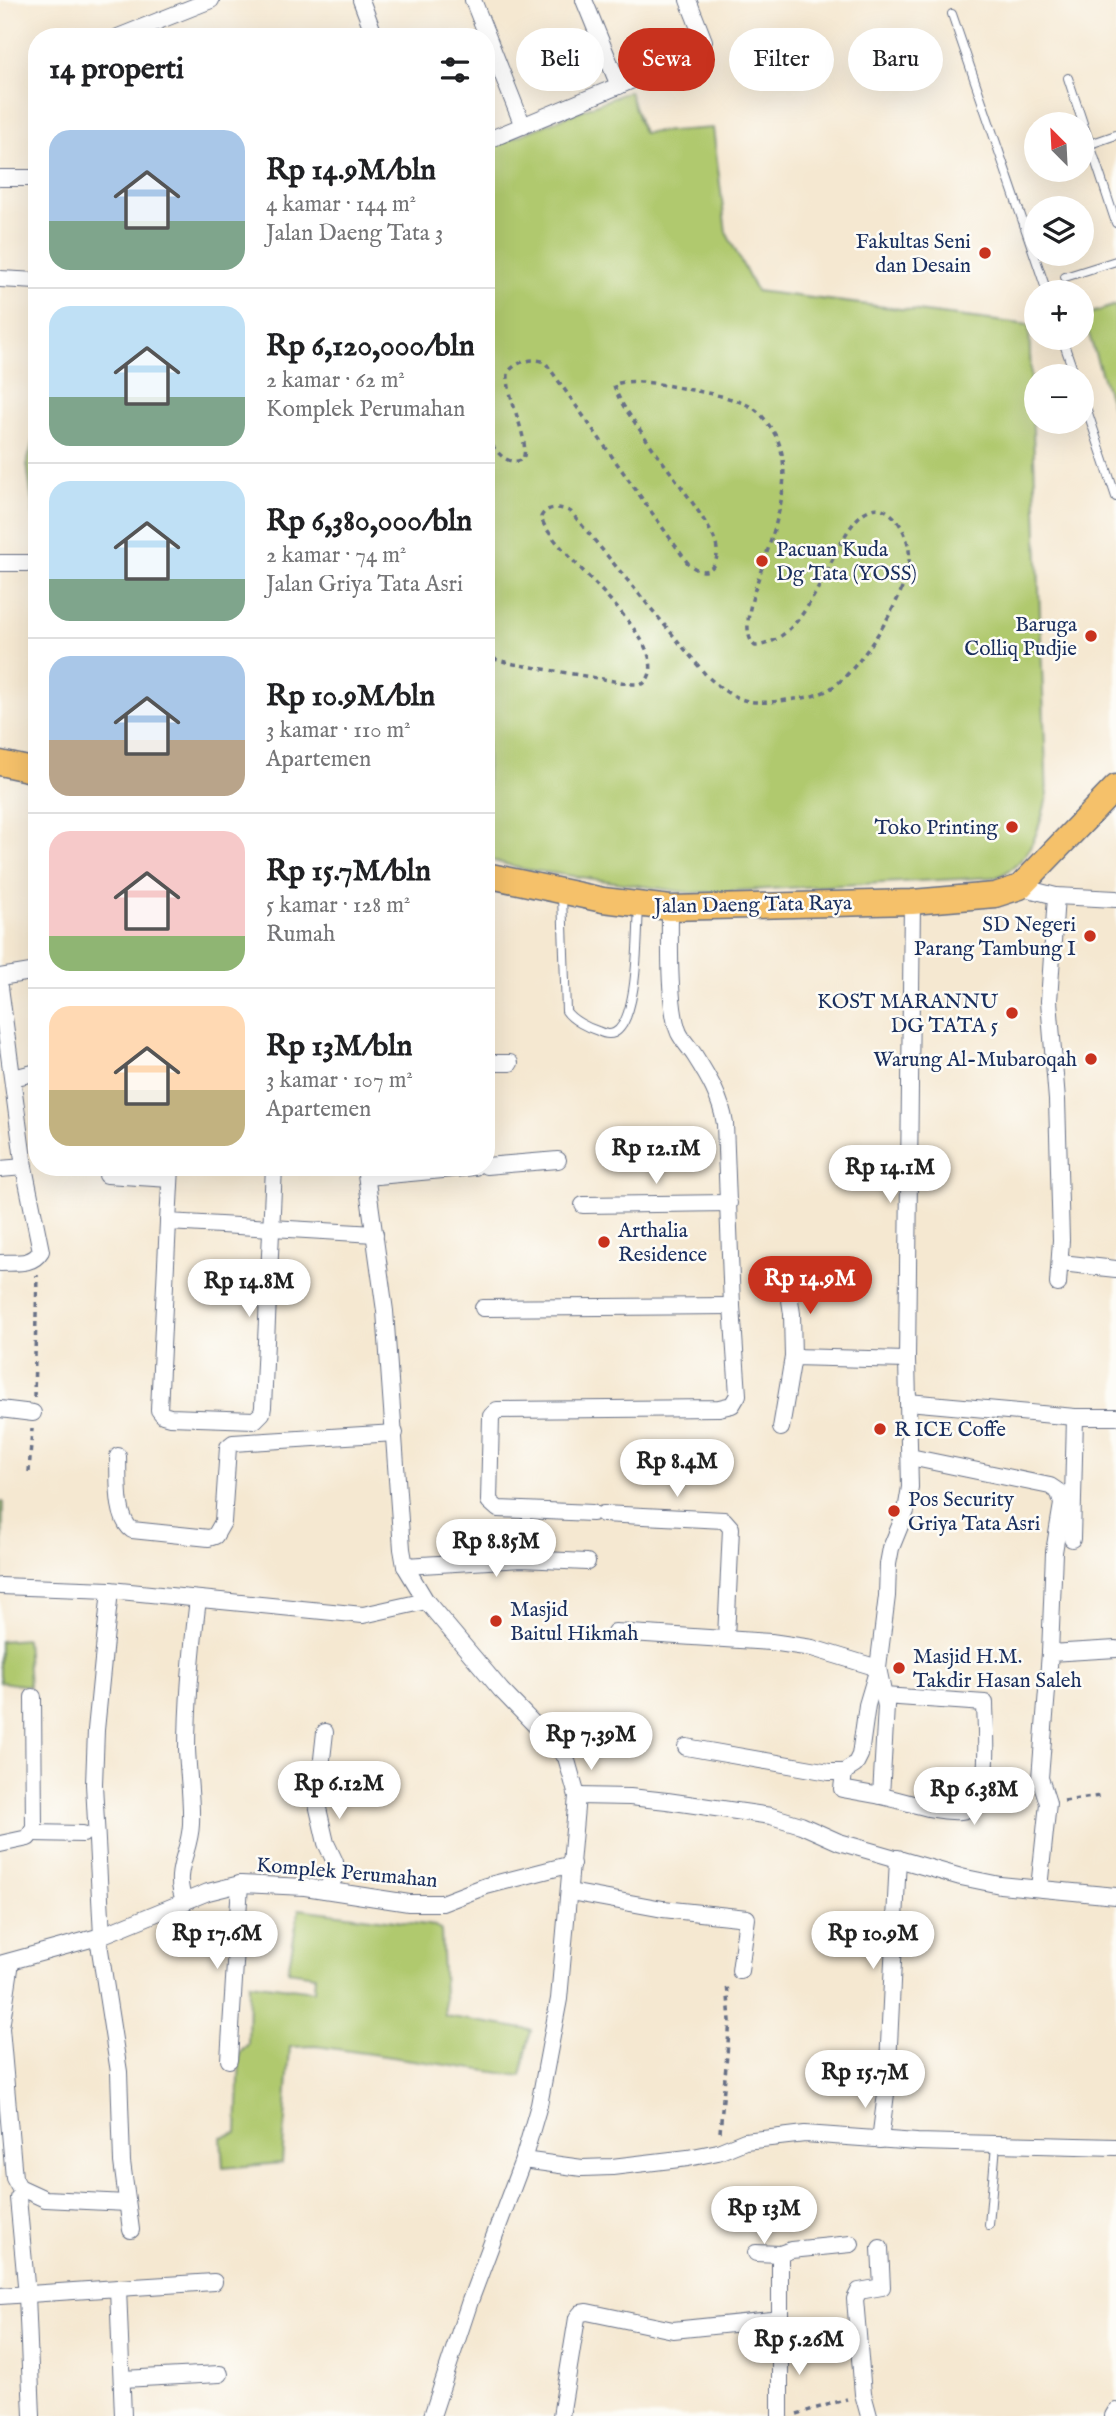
<!DOCTYPE html>
<html lang="id">
<head>
<meta charset="utf-8">
<style>
  :root { --surface:#fff; --page:#f6f6f6; --text:#202124; --muted:#757577; --line:#e0e0e0; --accent:#c8321e }
  body { margin:0; font-family:"IM FELL English",serif; background:var(--page); color:var(--text); height:100vh; display:flex; flex-direction:column; font-size:26px; white-space:nowrap }
  * { box-sizing:border-box; margin:0 }
  p { font-size:23px; color:var(--muted) }
  .icon { flex:none; width:38px; height:38px; fill:none; stroke:currentColor; stroke-width:2; stroke-linecap:round; stroke-linejoin:round }
  .map { position:relative; flex:1; overflow:hidden }
  .details { position:absolute; left:28px; top:28px; width:467px; height:1148px; display:flex; flex-direction:column; background:var(--surface); border-radius:28px; box-shadow:0 7px 28px #0002 }
  .details>* { flex:none }
  .guide { position:absolute; left:516px; top:28px; width:494px; height:63px; display:flex; gap:14px }
  .needle { width:46px; rotate:336deg }
  .controls { position:absolute; left:1024px; top:112px; display:grid; gap:14px }
  .controls a { display:grid; place-items:center; width:70px; height:70px; border-radius:50%; background:var(--surface); box-shadow:0 7px 28px #0002; font-size:35px }
  .price { position:absolute; translate:-50% -60px; padding:0 16px; border-radius:24px; background:#fff; color:#222; font-size:23px; line-height:46px; filter:drop-shadow(0 2px 4px #0008) }
  .price::after { content:''; position:absolute; left:50%; top:42px; width:21px; height:16px; margin-left:-10px; background:inherit; clip-path:polygon(0 0,100% 0,50% 100%) }
  .price.on { background:var(--accent); color:#fff }
  ul { padding:0; list-style:none }
  li { display:flex; align-items:center; gap:21px; height:175px; padding:0 21px }
  li+li { border-top:2px solid var(--line) }
  li span { display:grid; place-items:center; flex:none; width:196px; height:140px; border-radius:21px; color:#555 }
  li>.icon { margin-inline-start:auto }
  span .icon { width:84px; height:84px; fill:#fffc; stroke-width:1 }
  li b { font-size:30px }
  h2 { display:flex; justify-content:space-between; align-items:center; height:84px; padding:0 21px; font-size:30px }
  .tag { padding:0 24px; border-radius:32px; background:var(--surface); box-shadow:0 7px 28px #0002; font-size:24px; line-height:63px }
  .tag.on { background:var(--accent); color:#fff }
  .map>svg:first-child { display:block }
  .green { fill:#b0c96e; stroke:#667c66; stroke-width:2 }
  .lines { fill:none; stroke-linecap:round; stroke-linejoin:round }
  .service-casing { stroke:#677086; stroke-width:10 }
  .minor-casing { stroke:#677086; stroke-width:18 }
  .primary-casing { stroke:#677086; stroke-width:27 }
  .path { stroke:#677086; stroke-width:3.5; stroke-dasharray:5 5; stroke-linecap:butt }
  .service { stroke:#fff; stroke-width:8 }
  .minor { stroke:#fff; stroke-width:16 }
  .primary { stroke:#f5c16b; stroke-width:24 }
  .poi-dot { fill:#c8321e; stroke:#fdfcf7; stroke-width:2.5 }
  .labels { text-anchor:middle; stroke-width:5; stroke-linejoin:round; paint-order:stroke }
  .poi-label { font-size:21px; fill:#1b2f5e; stroke:#fdfcf7; text-anchor:end }
  .street-label { font-size:21px; fill:#1b2f5e; stroke:#fdfcf7 }
</style>
</head>
<body>
<div class="map">
<svg width="1116" height="2416" viewBox="0 0 1116 2416">
  <rect width="100%" height="100%" fill="#fdfcf7"/>
  <filter id="ink" filterUnits="userSpaceOnUse"><feTurbulence type="fractalNoise" baseFrequency=".0143" numOctaves="2"/><feDisplacementMap in="SourceGraphic" scale="14" xChannelSelector="R" yChannelSelector="G"/><feConvolveMatrix kernelMatrix="1 2 1 2 8 2 1 2 1" color-interpolation-filters="sRGB"/></filter>
  <filter id="wash" filterUnits="userSpaceOnUse"><feTurbulence type="fractalNoise" baseFrequency=".00686" numOctaves="4" result="noise"/><feDisplacementMap in="SourceGraphic" scale="28" xChannelSelector="R" yChannelSelector="G"/><feGaussianBlur stdDeviation="1.57" result="paint"/><feColorMatrix in="noise" values="0 0 0 0 0 0 0 0 0 0 0 0 0 0 0 0 0 1.4 0 .05"/><feComposite in="paint" operator="in"/></filter>
  <g filter="url(#wash)">
    <rect width="100%" height="100%" fill="#f5e8d1"/>
    <g class="green">
      <path d="M 629,91 L 643,133 L 713,128 L 726,232 L 756,291 L 1029,325 L 1047,798 C 1038,831 1032,862 997,877 L 691,893 L 523,869 L 487,859 L 486,149 Z"/>
      <polygon points="1116,305 1116,412 1114,413 1083,316"/>
      <polygon points="37,427 37,541 27,463"/>
      <polygon points="0,1502 3,1502 2,1584 0,1584"/>
      <polygon points="26,1639 29,1686 0,1682 0,1641"/>
      <polygon points="299,1909 435,1926 441,1931 445,2016 531,2030 521,2076 316,2046 290,2047 282,2163 223,2168 221,2137 237,2133 240,2053 248,2044 249,1983 314,1991 315,1975 288,1971"/>
    </g>
  </g>
  <g filter="url(#ink)">
    <g class="lines">
      <g class="service-casing">
        <g id="service">
          <polyline points="952,14 1047,292"/>
          <polyline points="1068,78 1116,223"/>
          <polyline points="1090,144 1116,135"/>
          <polyline points="1065,277 1116,261"/>
          <polyline points="1062,338 1075,376"/>
          <polyline points="1082,395 1116,497"/>
          <path d="M 562,896 L 566,1011 C 572,1020 588,1028 598,1031 C 602,1033 609,1035 614,1033 C 639,1021 637,932 639,907"/>
          <polyline points="989,2225 996,2145"/>
        </g>
      </g>
      <g class="minor-casing">
        <g id="minor">
          <polyline points="361,0 375,37"/>
          <polyline points="473,0 523,126"/>
          <polyline points="584,0 619,86"/>
          <polyline points="118,37 211,0"/>
          <polyline points="486,141 700,52 704,41 688,0"/>
          <polyline points="0,178 37,178"/>
          <polyline points="0,279 37,281"/>
          <polyline points="0,563 33,563"/>
          <polyline points="1020,887 1056,896 1116,899"/>
          <polyline points="1056,896 1049,1001 1057,1100 1061,1240 1058,1284"/>
          <polyline points="0,977 37,971"/>
          <path d="M 0,987 L 24,1167 L 41,1251 C 32,1266 15,1262 0,1263"/>
          <polyline points="486,1063 510,1063"/>
          <polyline points="13,1078 37,1072"/>
          <polyline points="486,1166 558,1160"/>
          <polyline points="171,1167 168,1222 375,1234"/>
          <polyline points="365,1167 385,1311 402,1549 405,1566 426,1601 501,1690 566,1757 577,1796 559,1999 539,2105 523,2160 470,2301 432,2416"/>
          <polyline points="0,1169 24,1167"/>
          <polyline points="107,1175 170,1179"/>
          <polyline points="367,1177 475,1167"/>
          <polyline points="583,1205 729,1203"/>
          <polyline points="168,1222 159,1410 163,1415 170,1417 255,1420 262,1413 263,1407 274,1167"/>
          <polyline points="1061,1263 1116,1269"/>
          <polyline points="787,1279 792,1314 793,1357"/>
          <polyline points="483,1308 732,1306"/>
          <polyline points="908,1402 1075,1417 1116,1417"/>
          <polyline points="0,1409 33,1413"/>
          <polyline points="781,1428 793,1357 907,1360"/>
          <path d="M 118,1456 C 119,1476 115,1518 132,1530 L 209,1538 L 215,1536 L 223,1522 L 228,1447 L 233,1443 L 395,1433"/>
          <polyline points="910,1457 1050,1486 1059,1492 1062,1504 1054,1552 1050,1653"/>
          <path d="M 592,1513 L 498,1509 L 489,1501 L 491,1416 L 497,1410 L 719,1408 L 732,1405 L 738,1395 L 732,1306 L 725,1124 C 721,1098 709,1078 695,1056 C 690,1048 683,1041 679,1033 C 668,1008 670,937 670,908"/>
          <polyline points="603,1514 724,1520 731,1528 726,1638"/>
          <polyline points="1072,1539 1075,1417"/>
          <polyline points="405,1566 522,1559 587,1562"/>
          <polyline points="0,1586 110,1590 363,1615 426,1601"/>
          <path d="M 615,1632 L 771,1642 L 812,1648 L 878,1668 L 886,1706 L 881,1796 C 906,1801 935,1813 961,1811 C 995,1808 985,1728 985,1703 L 884,1696"/>
          <polyline points="325,1732 317,1804 326,1843 335,1862 336,1876 325,1890"/>
          <polyline points="686,1747 829,1772 844,1772 855,1765 860,1755 867,1705 878,1668 887,1596 888,1564 891,1548 906,1511 910,1487 907,1360 912,902"/>
          <polyline points="844,1772 842,1789 881,1796"/>
          <polyline points="577,1796 630,1797 667,1801 771,1816 801,1825 839,1842 961,1877 1000,1885 1116,1896"/>
          <polyline points="32,1833 83,1834"/>
          <polyline points="0,1844 28,1838 34,1828 33,1697"/>
          <polyline points="1039,1888 1048,1803 1040,1778 1050,1653 1116,1649"/>
          <polyline points="570,1892 663,1909 747,1918 740,1971"/>
          <path d="M 185,1902 C 171,1872 190,1854 191,1824 C 192,1799 188,1774 187,1749 C 187,1699 192,1648 198,1599"/>
          <polyline points="102,1936 94,1784 96,1730 110,1590"/>
          <polyline points="98,1937 119,2072 122,2162 131,2230"/>
          <polyline points="11,1962 1,2028 14,2178 19,2187 45,2199 127,2203"/>
          <polyline points="0,1964 98,1937 208,1892 240,1884 305,1887 409,1903 442,1903 486,1886 572,1864"/>
          <polyline points="229,2060 240,1884"/>
          <polyline points="880,2140 887,2086 898,1858"/>
          <polyline points="523,2160 582,2168 612,2167 688,2158 718,2152 745,2141 805,2134 917,2142 1116,2147"/>
          <polyline points="18,2198 27,2295 32,2416"/>
          <polyline points="756,2253 780,2254"/>
          <polyline points="118,2288 214,2282"/>
          <polyline points="0,2296 118,2288 123,2416"/>
          <polyline points="122,2379 220,2374"/>
          <polyline points="561,2416 577,2318 581,2313 587,2312 673,2330 781,2319"/>
          <polyline points="780,2416 780,2254 791,2250 851,2244"/>
          <polyline points="869,2416 863,2394 855,2299 859,2291 882,2287 880,2248"/>
          <polyline points="1113,2416 1116,2411"/>
        </g>
      </g>
      <g class="primary-casing">
        <g id="primary">
          <polyline points="0,763 37,771"/>
          <polyline points="486,875 603,900 670,908 912,902 995,895 1020,887 1116,787"/>
        </g>
      </g>
      <g class="path">
        <path d="M 486,437 C 495,449 506,468 523,459 C 531,440 506,399 508,373 C 514,362 533,357 545,362 L 687,562 C 709,585 726,559 712,534 C 691,496 662,463 638,427 C 629,414 618,400 614,385 C 630,376 674,387 692,390 C 712,394 736,398 753,408 C 761,413 766,421 771,428 C 817,493 722,615 755,646 C 819,640 833,519 872,509 C 881,506 889,512 895,518 C 905,530 911,547 909,562 C 906,597 863,663 837,684 C 822,696 805,698 787,700 C 748,706 734,701 706,675 L 571,512 C 562,507 546,505 541,517 C 548,551 684,648 643,684 L 632,684 L 514,664 L 486,657"/>
        <polyline points="34,1397 37,1275"/>
        <polyline points="29,1472 32,1429"/>
        <polyline points="1064,1801 1100,1796"/>
        <polyline points="720,2132 730,2021 727,1983"/>
        <polyline points="797,2414 847,2399"/>
      </g>
      <use href="#service" class="service"/>
      <use href="#minor" class="minor"/>
      <use href="#primary" class="primary"/>
    </g>
  </g>
  <g class="poi-dot">
    <circle cx="985" cy="253" r="7"/>
    <circle cx="762" cy="561" r="7"/>
    <circle cx="1091" cy="636" r="7"/>
    <circle cx="1012" cy="827" r="7"/>
    <circle cx="1090" cy="936" r="7"/>
    <circle cx="1012" cy="1013" r="7"/>
    <circle cx="1091" cy="1059" r="7"/>
    <circle cx="604" cy="1242" r="7"/>
    <circle cx="880" cy="1429" r="7"/>
    <circle cx="894" cy="1511" r="7"/>
    <circle cx="496" cy="1621" r="7"/>
    <circle cx="899" cy="1668" r="7"/>
  </g>
  <g class="labels">
    <g class="poi-label">
      <text x="971" y="248">Fakultas Seni<tspan x="971" dy="24">dan Desain</tspan></text>
      <text x="776" y="556" text-anchor="start">Pacuan Kuda<tspan x="776" dy="24">Dg Tata (YOSS)</tspan></text>
      <text x="1077" y="631">Baruga<tspan x="1077" dy="24">Colliq Pudjie</tspan></text>
      <text x="998" y="834">Toko Printing</text>
      <text x="1076" y="931">SD Negeri<tspan x="1076" dy="24">Parang Tambung I</tspan></text>
      <text x="998" y="1008">KOST MARANNU<tspan x="998" dy="24">DG TATA 5</tspan></text>
      <text x="1077" y="1066">Warung Al-Mubaroqah</text>
      <text x="618" y="1237" text-anchor="start">Arthalia<tspan x="618" dy="24">Residence</tspan></text>
      <text x="894" y="1436" text-anchor="start">R ICE Coffe</text>
      <text x="908" y="1506" text-anchor="start">Pos Security<tspan x="908" dy="24">Griya Tata Asri</tspan></text>
      <text x="510" y="1616" text-anchor="start">Masjid<tspan x="510" dy="24">Baitul Hikmah</tspan></text>
      <text x="913" y="1663" text-anchor="start">Masjid H.M.<tspan x="913" dy="24">Takdir Hasan Saleh</tspan></text>
    </g>
    <g class="street-label">
      <text transform="translate(753 904) rotate(-1)" y="7">Jalan Daeng Tata Raya</text>
      <text transform="translate(347 1872) rotate(5)" y="7">Komplek Perumahan</text>
    </g>
  </g>
</svg>
<div class="controls">
<a><svg class="needle" viewBox="-14 -14 28 28"><path d="M0-13l5 13h-10z" fill="#e53935"/><path d="M0 13l5-13h-10z" fill="#757577"/></svg></a>
<a><svg class="icon" aria-label="layers" viewBox="0 0 24 24"><path d="M12 4l9 5-9 5-9-5zM3 14l9 5 9-5"/></svg></a>
<a>+</a>
<a>−</a>
</div>
<b class="price" style="left:656px;top:1186px">Rp 12.1M</b>
<b class="price" style="left:890px;top:1205px">Rp 14.1M</b>
<b class="price on" style="left:810px;top:1316px">Rp 14.9M</b>
<b class="price" style="left:249px;top:1319px">Rp 14.8M</b>
<b class="price" style="left:677px;top:1499px">Rp 8.4M</b>
<b class="price" style="left:496px;top:1579px">Rp 8.85M</b>
<b class="price" style="left:591px;top:1772px">Rp 7.39M</b>
<b class="price" style="left:339px;top:1821px">Rp 6.12M</b>
<b class="price" style="left:974px;top:1827px">Rp 6.38M</b>
<b class="price" style="left:217px;top:1971px">Rp 17.6M</b>
<b class="price" style="left:873px;top:1971px">Rp 10.9M</b>
<b class="price" style="left:865px;top:2110px">Rp 15.7M</b>
<b class="price" style="left:764px;top:2246px">Rp 13M</b>
<b class="price" style="left:799px;top:2377px">Rp 5.26M</b>
<div class="guide">
<a class="tag">Beli</a>
<a class="tag on">Sewa</a>
<a class="tag">Filter</a>
<a class="tag">Baru</a>
</div>
<section class="details">
<h2>14 properti<svg class="icon" aria-label="filters" viewBox="0 0 24 24"><path d="M4 7h16M4 17h16"/><circle cx="9" cy="7" r="2"/><circle cx="15" cy="17" r="2"/></svg></h2>
<ul>
<li><span style="background:linear-gradient(#a9c7e8 65%,#7fa58c 0)"><svg class="icon" aria-label="home" viewBox="0 0 24 24"><path d="M3 11l9-7 9 7M6 9v11h12V9"/></svg></span><div><b>Rp 14.9M/bln</b><p>4 kamar · 144 m²</p><p>Jalan Daeng Tata 3</p></div></li>
<li><span style="background:linear-gradient(#bfe0f5 65%,#7fa58c 0)"><svg class="icon" aria-label="home" viewBox="0 0 24 24"><path d="M3 11l9-7 9 7M6 9v11h12V9"/></svg></span><div><b>Rp 6,120,000/bln</b><p>2 kamar · 62 m²</p><p>Komplek Perumahan</p></div></li>
<li><span style="background:linear-gradient(#bfe0f5 70%,#7fa58c 0)"><svg class="icon" aria-label="home" viewBox="0 0 24 24"><path d="M3 11l9-7 9 7M6 9v11h12V9"/></svg></span><div><b>Rp 6,380,000/bln</b><p>2 kamar · 74 m²</p><p>Jalan Griya Tata Asri</p></div></li>
<li><span style="background:linear-gradient(#a9c7e8 60%,#b9a48a 0)"><svg class="icon" aria-label="home" viewBox="0 0 24 24"><path d="M3 11l9-7 9 7M6 9v11h12V9"/></svg></span><div><b>Rp 10.9M/bln</b><p>3 kamar · 110 m²</p><p>Apartemen</p></div></li>
<li><span style="background:linear-gradient(#f6c9c9 75%,#8fb573 0)"><svg class="icon" aria-label="home" viewBox="0 0 24 24"><path d="M3 11l9-7 9 7M6 9v11h12V9"/></svg></span><div><b>Rp 15.7M/bln</b><p>5 kamar · 128 m²</p><p>Rumah</p></div></li>
<li><span style="background:linear-gradient(#ffd9b3 60%,#c2b280 0)"><svg class="icon" aria-label="home" viewBox="0 0 24 24"><path d="M3 11l9-7 9 7M6 9v11h12V9"/></svg></span><div><b>Rp 13M/bln</b><p>3 kamar · 107 m²</p><p>Apartemen</p></div></li>
</ul>
</section>
</div>
</body>
</html>
